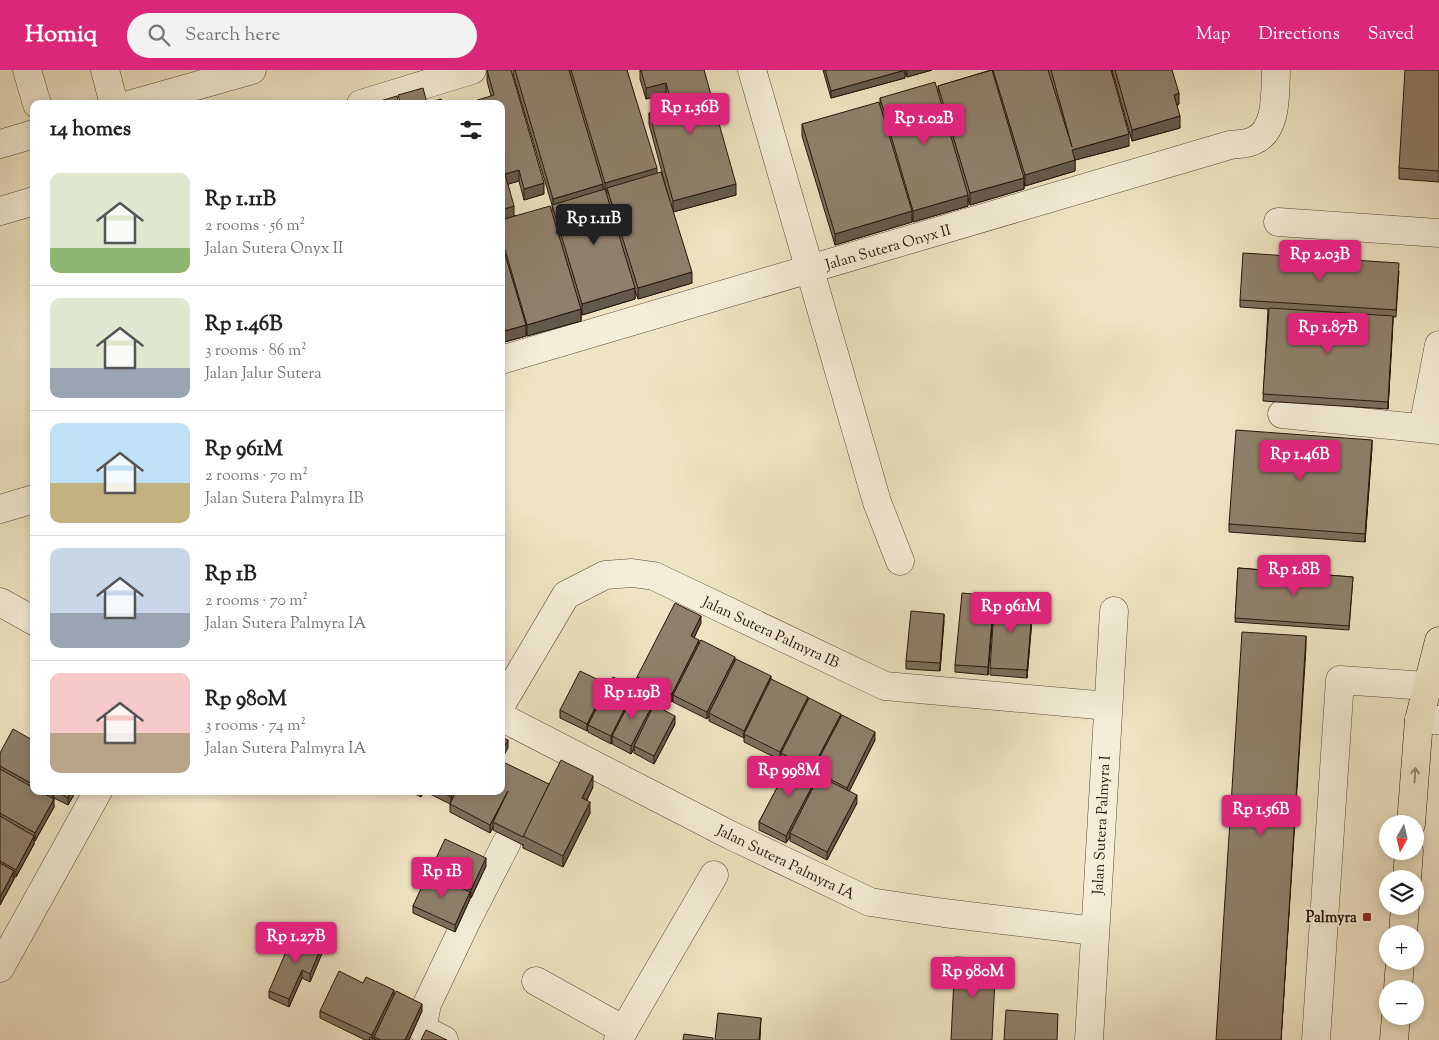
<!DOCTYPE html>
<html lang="en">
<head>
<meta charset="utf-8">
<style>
  :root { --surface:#fff; --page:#f2f2f2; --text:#222; --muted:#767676; --line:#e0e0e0; --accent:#db2777 }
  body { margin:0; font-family:"Sorts Mill Goudy",serif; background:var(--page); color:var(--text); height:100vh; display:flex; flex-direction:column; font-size:19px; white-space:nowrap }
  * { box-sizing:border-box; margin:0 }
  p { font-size:16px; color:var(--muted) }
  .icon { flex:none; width:28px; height:28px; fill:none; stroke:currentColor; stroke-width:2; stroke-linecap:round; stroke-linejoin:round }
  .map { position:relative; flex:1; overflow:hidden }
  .drawer { position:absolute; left:30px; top:30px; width:475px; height:695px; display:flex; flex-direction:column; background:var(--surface); border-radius:10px; box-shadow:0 2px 8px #0003 }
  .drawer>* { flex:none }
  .needle { width:32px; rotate:188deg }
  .fabs { position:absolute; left:1379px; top:745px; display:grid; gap:10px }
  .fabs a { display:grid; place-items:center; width:45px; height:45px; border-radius:50%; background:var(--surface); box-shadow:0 2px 8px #0003; font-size:25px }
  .price { position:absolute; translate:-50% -42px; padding:0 11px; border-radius:5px; background:var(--accent); color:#fff; font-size:16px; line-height:32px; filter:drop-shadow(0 1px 2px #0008) }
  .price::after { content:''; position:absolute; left:50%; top:30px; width:15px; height:11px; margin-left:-8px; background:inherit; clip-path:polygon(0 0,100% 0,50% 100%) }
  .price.selected { background:#222; color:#fff }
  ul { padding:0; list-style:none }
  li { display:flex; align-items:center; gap:15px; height:125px; padding:0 20px }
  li+li { border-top:1px solid var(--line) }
  li span { display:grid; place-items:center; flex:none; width:140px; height:100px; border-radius:10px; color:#555 }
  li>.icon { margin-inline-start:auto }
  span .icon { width:60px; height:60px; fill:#fffc; stroke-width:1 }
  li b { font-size:21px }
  h2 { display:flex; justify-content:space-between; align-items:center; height:60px; padding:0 20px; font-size:21px }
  header { display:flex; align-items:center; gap:30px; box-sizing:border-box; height:70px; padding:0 25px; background:var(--accent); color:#fff }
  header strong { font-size:24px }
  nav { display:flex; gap:28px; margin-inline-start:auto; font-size:18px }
  .search { width:350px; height:45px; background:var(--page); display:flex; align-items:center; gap:12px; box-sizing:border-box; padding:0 18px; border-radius:28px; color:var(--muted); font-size:19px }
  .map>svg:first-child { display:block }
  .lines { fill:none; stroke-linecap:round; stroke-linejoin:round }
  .minor-casing { stroke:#5a483a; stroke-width:29 }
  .major-casing { stroke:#28140d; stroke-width:29 }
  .minor { stroke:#f4edd7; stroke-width:28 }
  .major { stroke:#eee3c2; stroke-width:28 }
  .wall { fill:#7b6e5c; stroke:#28140d }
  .shaded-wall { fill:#645a4b; stroke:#28140d }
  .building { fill:#8f806b; stroke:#28140d }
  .oneway { stroke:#958671 }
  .poi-dot { fill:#8f2418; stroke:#f4edd7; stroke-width:2 }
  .labels { text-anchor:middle; stroke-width:4; stroke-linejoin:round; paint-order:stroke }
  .street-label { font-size:15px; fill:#28140d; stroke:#f4edd7 }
  .poi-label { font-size:15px; font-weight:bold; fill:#28140d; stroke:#f4edd7; text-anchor:end }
</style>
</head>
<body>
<header>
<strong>Homiq</strong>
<div class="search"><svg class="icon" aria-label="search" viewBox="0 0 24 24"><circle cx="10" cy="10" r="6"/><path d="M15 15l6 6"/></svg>Search here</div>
<nav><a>Map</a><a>Directions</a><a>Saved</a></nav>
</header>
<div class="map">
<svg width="1439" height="970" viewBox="0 0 1439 970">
  <rect width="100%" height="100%" fill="#eee3c2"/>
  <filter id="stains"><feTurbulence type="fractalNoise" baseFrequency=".004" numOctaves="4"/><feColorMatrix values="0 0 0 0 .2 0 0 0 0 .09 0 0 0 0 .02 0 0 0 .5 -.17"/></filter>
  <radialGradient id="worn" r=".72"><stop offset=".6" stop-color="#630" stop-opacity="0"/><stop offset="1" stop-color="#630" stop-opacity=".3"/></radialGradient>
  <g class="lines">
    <g class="minor-casing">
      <g id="minor">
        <polyline points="27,0 37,34"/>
        <polyline points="105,0 114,34"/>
        <polyline points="752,0 877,432 900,491"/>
        <polyline points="132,34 252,0"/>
        <polyline points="361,34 472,0"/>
        <polyline points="0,74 34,64"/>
        <polyline points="0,141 34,131"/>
        <polyline points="1278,152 1439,163"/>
        <path d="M 501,290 L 1230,75 C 1238,74 1247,74 1253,71 C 1278,61 1275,22 1276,0"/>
        <polyline points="1282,344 1439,360"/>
        <polyline points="1423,358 1439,275"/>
        <polyline points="0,439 34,429"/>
        <polyline points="0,532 34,551"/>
        <polyline points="501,635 566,525 605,505 632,503 654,506 885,616 1108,636"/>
        <polyline points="501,647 730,765 870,832 944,843 1095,861"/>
        <polyline points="1419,650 1439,650"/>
        <polyline points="0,898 98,721"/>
        <polyline points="536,911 624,960"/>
        <polyline points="444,970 422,959 427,934 468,848 507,772"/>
        <polyline points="618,970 714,805"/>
        <polyline points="1089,970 1114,541"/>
        <polyline points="1316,970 1340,610 1427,616"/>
      </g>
    </g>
    <g class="major-casing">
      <g id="major">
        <polyline points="1411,754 1419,650 1439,571"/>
        <polyline points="1407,809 1409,781"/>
        <polyline points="1403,864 1405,836"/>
        <polyline points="1398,919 1400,891"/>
        <polyline points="1394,970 1396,946"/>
      </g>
    </g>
    <use href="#minor" class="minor"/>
    <use href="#major" class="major"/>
  </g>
  <g class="wall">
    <polygon points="487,0 544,124 524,130 519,111 508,114 514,146 552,142 552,135 513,4 513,0 627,0 657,103 671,136 649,54 649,43 670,37 666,24 646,29 640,9 640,0 704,0 736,125 673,142 692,213 638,229 635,221 635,229 582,245 581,241 581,251 527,266 526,262 526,266 501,273 501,182 502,182 501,178 501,34 491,26 487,11"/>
    <polygon points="823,0 932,0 907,7 905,2 905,8 831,28"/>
    <polygon points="991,0 1111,0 1129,76 1075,90 1075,101 1025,116 1024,112 1024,119 970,135 968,128 968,136 913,152 912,149 912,152 835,175 802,66 802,54 880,35 880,28 938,22 938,16"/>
    <polygon points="1112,0 1172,0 1179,34 1177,35 1180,58 1132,71"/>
    <polygon points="1439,0 1439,112 1399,109 1399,98"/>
    <polygon points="1399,201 1396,247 1393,247 1388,339 1263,331 1268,239 1240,237 1240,230"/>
    <polygon points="1372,377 1365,472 1229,462 1229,454"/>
    <polygon points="1238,498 1353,507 1349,560 1235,552"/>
    <polygon points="994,534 988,605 955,602 955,595"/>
    <polygon points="1033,537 1027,608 990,605 990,598"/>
    <polygon points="944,551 940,601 906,599 906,591"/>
    <polygon points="701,553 694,568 699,573 771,610 808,631 841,647 875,670 849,721 857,733 827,790 790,771 790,767 786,773 759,760 759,752 789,695 781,691 781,688 780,690 744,672 744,668 709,651 709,646 707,649 673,632 673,630 672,632 637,615 637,607"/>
    <polygon points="607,618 635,625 653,637 675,654 654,694 634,683 634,679 631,684 612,674 612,671 611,674 588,662 588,660 587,661 560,648 560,640"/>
    <polygon points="34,671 34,721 76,721 68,735 54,728 53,729 54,737 35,771 34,770 34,774 16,807 14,807 14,809 0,835 0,683"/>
    <polygon points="549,714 593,717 587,730 590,743 563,797 523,778 523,774 523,775 493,760 493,757 490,763 450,742 450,734 426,722 501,721"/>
    <polygon points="409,721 424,721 421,727"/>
    <polygon points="486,796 471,828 470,827 470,829 455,862 413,843 413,836 430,804 430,801"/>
    <polygon points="323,881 310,912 302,908 289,937 269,928 269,921"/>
    <polygon points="394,927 422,941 409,970 365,970 320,948 320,941"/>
  </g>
  <g class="shaded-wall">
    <polygon points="905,0 905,8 831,28 831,21"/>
    <polygon points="907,0 932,0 907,7"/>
    <polygon points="666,13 666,24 646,29 646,18"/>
    <polygon points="1179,23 1179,34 1174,36 1174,25"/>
    <polygon points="1180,46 1180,58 1132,71 1132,60"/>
    <polygon points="1129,64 1129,76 1075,90 1075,101 1025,116 1025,105 1072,80"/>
    <polygon points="657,98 657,109 607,118 607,124 605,124 605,113"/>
    <polygon points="519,100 519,111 505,115 505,104"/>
    <polygon points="1024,108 1024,119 970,135 970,123"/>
    <polygon points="544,113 544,124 524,130 524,119"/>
    <polygon points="603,114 603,125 553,140 553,129"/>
    <polygon points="736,114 736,125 673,142 673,131"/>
    <polygon points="968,125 968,136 913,152 913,141"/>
    <polygon points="514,136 514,148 501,151 501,140"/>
    <polygon points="912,141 912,152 835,175 835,164"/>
    <polygon points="692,202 692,213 638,229 638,218"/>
    <polygon points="635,218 635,229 582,245 582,234"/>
    <polygon points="581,239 581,251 527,266 527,255"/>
    <polygon points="1393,246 1393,254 1388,339 1388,332"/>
    <polygon points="526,255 526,266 501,273 501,262"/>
    <polygon points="1372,370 1372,377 1365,472 1365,464"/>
    <polygon points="994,526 994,534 988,605 988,597"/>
    <polygon points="1033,530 1033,537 1027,608 1027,600"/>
    <polygon points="944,544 944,551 940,601 940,593"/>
    <polygon points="701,546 701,553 691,574 691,566"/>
    <polygon points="1306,566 1306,578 1281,970"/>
    <polygon points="699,570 699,578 673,625 673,630 672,632 672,624"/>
    <polygon points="735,587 735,595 709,643 709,646 707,649 707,642"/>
    <polygon points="771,606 771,614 744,664 744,668 744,661"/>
    <polygon points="607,614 607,622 588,655 587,661 587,654"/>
    <polygon points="635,618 635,626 612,666 612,671 611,674 611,666"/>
    <polygon points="808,627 808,634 781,683 780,690 780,682"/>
    <polygon points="653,634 653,642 634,676 634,679 631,684 631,676"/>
    <polygon points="841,644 841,651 813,700 812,707 812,699"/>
    <polygon points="675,646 675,654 654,694 654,686"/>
    <polygon points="875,662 875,670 847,726 847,718"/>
    <polygon points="508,670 508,678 501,690 501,682"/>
    <polygon points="818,705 818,713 790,763 790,767 786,773 786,766"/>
    <polygon points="593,706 593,717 582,739 582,728"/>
    <polygon points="54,721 54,728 52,732 52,725"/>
    <polygon points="71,721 76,721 68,735 68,728"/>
    <polygon points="421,721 424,721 421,727"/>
    <polygon points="453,721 457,721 451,734 451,727"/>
    <polygon points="508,721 493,752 493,757 490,763 490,755"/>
    <polygon points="857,725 857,733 827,790 827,782"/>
    <polygon points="54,729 54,737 35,771 35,763"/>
    <polygon points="590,732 590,743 563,797 563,786"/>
    <polygon points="34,766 34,774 16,807 16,800"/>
    <polygon points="486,788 486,796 471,828 471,820"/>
    <polygon points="14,801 14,809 0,835 0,827"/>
    <polygon points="470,822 470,829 455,862 455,855"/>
    <polygon points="323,873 323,881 310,912 310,904"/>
    <polygon points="302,900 302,908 289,937 289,929"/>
    <polygon points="394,920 394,928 373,970 372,970 372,965"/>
    <polygon points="422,934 422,941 409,970 405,970"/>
    <polygon points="761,948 760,970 759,970"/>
  </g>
  <g class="building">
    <polygon points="487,0 511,0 544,113 524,119 519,100 505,104 514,136 501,140 501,34 465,34 494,25"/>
    <polygon points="515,0 569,0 603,114 553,129"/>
    <polygon points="571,0 627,0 657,98 605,113"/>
    <polygon points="641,0 704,0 736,114 673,131 649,43 673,36 666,13 646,18"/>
    <polygon points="825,0 905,0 831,21"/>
    <polygon points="992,0 1024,108 970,123 938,16"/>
    <polygon points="993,0 1048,0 1072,77 1051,0 1111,0 1129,64 1072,80 1075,90 1025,105"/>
    <polygon points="1115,0 1172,0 1179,23 1174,25 1180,46 1132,60"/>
    <polygon points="1405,0 1439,0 1439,101 1399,98"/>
    <polygon points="935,12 968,125 913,141 880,28"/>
    <polygon points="423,18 427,33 441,29 443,34 401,34 398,25"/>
    <polygon points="397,26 399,34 378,34 377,32"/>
    <polygon points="879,32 912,141 835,164 802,54"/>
    <polygon points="661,102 692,202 638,218 607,118"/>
    <polygon points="605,119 635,218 582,234 552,135"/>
    <polygon points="550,136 581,239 527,255 501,166 501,150"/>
    <polygon points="504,181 526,255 501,262 501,182"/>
    <polygon points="1243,183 1399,193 1396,240 1240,230"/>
    <polygon points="1269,238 1393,246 1388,332 1263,324"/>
    <polygon points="1236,360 1372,370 1365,464 1229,454"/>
    <polygon points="1238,498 1353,507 1349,556 1235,548"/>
    <polygon points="962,523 994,526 988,597 955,595"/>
    <polygon points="995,527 1033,530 1027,600 990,598"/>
    <polygon points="675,533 701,546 691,566 699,570 672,624 637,607"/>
    <polygon points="911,541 944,544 940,593 906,591"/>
    <polygon points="1242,562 1306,566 1281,970 1216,970"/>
    <polygon points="701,570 735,587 707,642 673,625"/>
    <polygon points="736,589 771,606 744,661 709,643"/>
    <polygon points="580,601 607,614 587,654 560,640"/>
    <polygon points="613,607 635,618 611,666 588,655"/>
    <polygon points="771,609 808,627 780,682 744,664"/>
    <polygon points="634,624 653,634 631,676 612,666"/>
    <polygon points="809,628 841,644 812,699 781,683"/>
    <polygon points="654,635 675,646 654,686 634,676"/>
    <polygon points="842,645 875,662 847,718 813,700"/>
    <polygon points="13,659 34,671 34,715 0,696 0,683"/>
    <polygon points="501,667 508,670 501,682"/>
    <polygon points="561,690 593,706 582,728 590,732 563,786 523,766"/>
    <polygon points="501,691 549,714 523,767 493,752 508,721 490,755 450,734 456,721 501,721"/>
    <polygon points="791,691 818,705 786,766 759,752"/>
    <polygon points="0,699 34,718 34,721 39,721 54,729 35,763 0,743"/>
    <polygon points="819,706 857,725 827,782 790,763"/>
    <polygon points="46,721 54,721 52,725"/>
    <polygon points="56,721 71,721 68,728"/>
    <polygon points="440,721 453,721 451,727"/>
    <polygon points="0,746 34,766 16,800 0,791"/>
    <polygon points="445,769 486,788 471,820 430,801"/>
    <polygon points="0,793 14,801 0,827"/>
    <polygon points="428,803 470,822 455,855 413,836"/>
    <polygon points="295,861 323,873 310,904 302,900 289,929 269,921"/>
    <polygon points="955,887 996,889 992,970 951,970"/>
    <polygon points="339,901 363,913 366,907 394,920 372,965 320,941"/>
    <polygon points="396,921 422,934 405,970 381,970 374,967"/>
    <polygon points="1006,940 1058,944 1057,970 1004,970"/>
    <polygon points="718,943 761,948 759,970 715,970"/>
    <polygon points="426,960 447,970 421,970"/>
    <polygon points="684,964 713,968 713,970 683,970"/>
    <polygon points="370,967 376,970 369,970"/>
  </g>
  <defs><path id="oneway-shaft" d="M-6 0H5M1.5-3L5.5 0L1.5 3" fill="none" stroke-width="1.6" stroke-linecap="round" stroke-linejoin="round" transform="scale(1.25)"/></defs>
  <use class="oneway" href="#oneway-shaft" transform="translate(1415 705) rotate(-86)"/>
  <rect class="poi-dot" x="1362" y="842" width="10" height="10" rx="2.5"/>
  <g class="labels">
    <g class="street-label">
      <text transform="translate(888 177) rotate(-16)" y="5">Jalan Sutera Onyx II</text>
      <text transform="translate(771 562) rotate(25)" y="5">Jalan Sutera Palmyra IB</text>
      <text transform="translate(1101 755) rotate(-87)" y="5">Jalan Sutera Palmyra I</text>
      <text transform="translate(786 792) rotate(26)" y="5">Jalan Sutera Palmyra IA</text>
    </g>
    <g class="poi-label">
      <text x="1357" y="852">Palmyra</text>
    </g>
  </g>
  <rect width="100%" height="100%" filter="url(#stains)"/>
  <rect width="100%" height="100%" fill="url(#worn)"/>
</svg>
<div class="fabs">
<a><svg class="needle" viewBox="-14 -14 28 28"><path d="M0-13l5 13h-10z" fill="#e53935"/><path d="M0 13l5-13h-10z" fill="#767676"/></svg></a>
<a><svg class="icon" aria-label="layers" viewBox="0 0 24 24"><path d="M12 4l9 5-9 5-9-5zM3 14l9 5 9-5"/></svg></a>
<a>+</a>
<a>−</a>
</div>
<b class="price" style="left:690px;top:65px">Rp 1.36B</b>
<b class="price" style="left:924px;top:76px">Rp 1.02B</b>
<b class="price selected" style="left:594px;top:176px">Rp 1.11B</b>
<b class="price" style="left:1320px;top:212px">Rp 2.03B</b>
<b class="price" style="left:1328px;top:285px">Rp 1.87B</b>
<b class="price" style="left:1300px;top:412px">Rp 1.46B</b>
<b class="price" style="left:1294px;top:527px">Rp 1.8B</b>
<b class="price" style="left:1011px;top:564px">Rp 961M</b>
<b class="price" style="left:632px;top:650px">Rp 1.19B</b>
<b class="price" style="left:789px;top:728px">Rp 998M</b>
<b class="price" style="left:1261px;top:767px">Rp 1.56B</b>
<b class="price" style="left:442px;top:829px">Rp 1B</b>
<b class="price" style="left:296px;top:894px">Rp 1.27B</b>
<b class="price" style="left:973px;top:929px">Rp 980M</b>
<section class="drawer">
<h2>14 homes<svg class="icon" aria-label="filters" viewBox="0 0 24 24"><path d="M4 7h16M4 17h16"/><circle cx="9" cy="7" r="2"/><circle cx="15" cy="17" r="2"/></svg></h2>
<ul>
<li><span style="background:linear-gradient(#dfe7d0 75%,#8fb573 0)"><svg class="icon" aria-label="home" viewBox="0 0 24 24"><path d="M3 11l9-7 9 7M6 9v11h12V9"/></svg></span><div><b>Rp 1.11B</b><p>2 rooms · 56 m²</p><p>Jalan Sutera Onyx II</p></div></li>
<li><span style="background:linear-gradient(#dfe7d0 70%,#9aa5b1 0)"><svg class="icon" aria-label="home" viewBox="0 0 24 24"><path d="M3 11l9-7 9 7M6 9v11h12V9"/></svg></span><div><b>Rp 1.46B</b><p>3 rooms · 86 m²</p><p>Jalan Jalur Sutera</p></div></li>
<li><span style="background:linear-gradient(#bfe0f5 60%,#c2b280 0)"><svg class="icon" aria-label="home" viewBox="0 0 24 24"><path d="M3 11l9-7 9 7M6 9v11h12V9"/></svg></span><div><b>Rp 961M</b><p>2 rooms · 70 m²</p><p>Jalan Sutera Palmyra IB</p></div></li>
<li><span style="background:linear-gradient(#c9d6e8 65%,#9aa5b1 0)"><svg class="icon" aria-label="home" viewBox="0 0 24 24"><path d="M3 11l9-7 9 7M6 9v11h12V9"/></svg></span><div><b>Rp 1B</b><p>2 rooms · 70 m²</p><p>Jalan Sutera Palmyra IA</p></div></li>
<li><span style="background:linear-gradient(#f6c9c9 60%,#b9a48a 0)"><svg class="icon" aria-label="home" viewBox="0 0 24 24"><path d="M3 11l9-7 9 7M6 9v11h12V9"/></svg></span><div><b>Rp 980M</b><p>3 rooms · 74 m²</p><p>Jalan Sutera Palmyra IA</p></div></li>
</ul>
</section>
</div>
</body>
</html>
